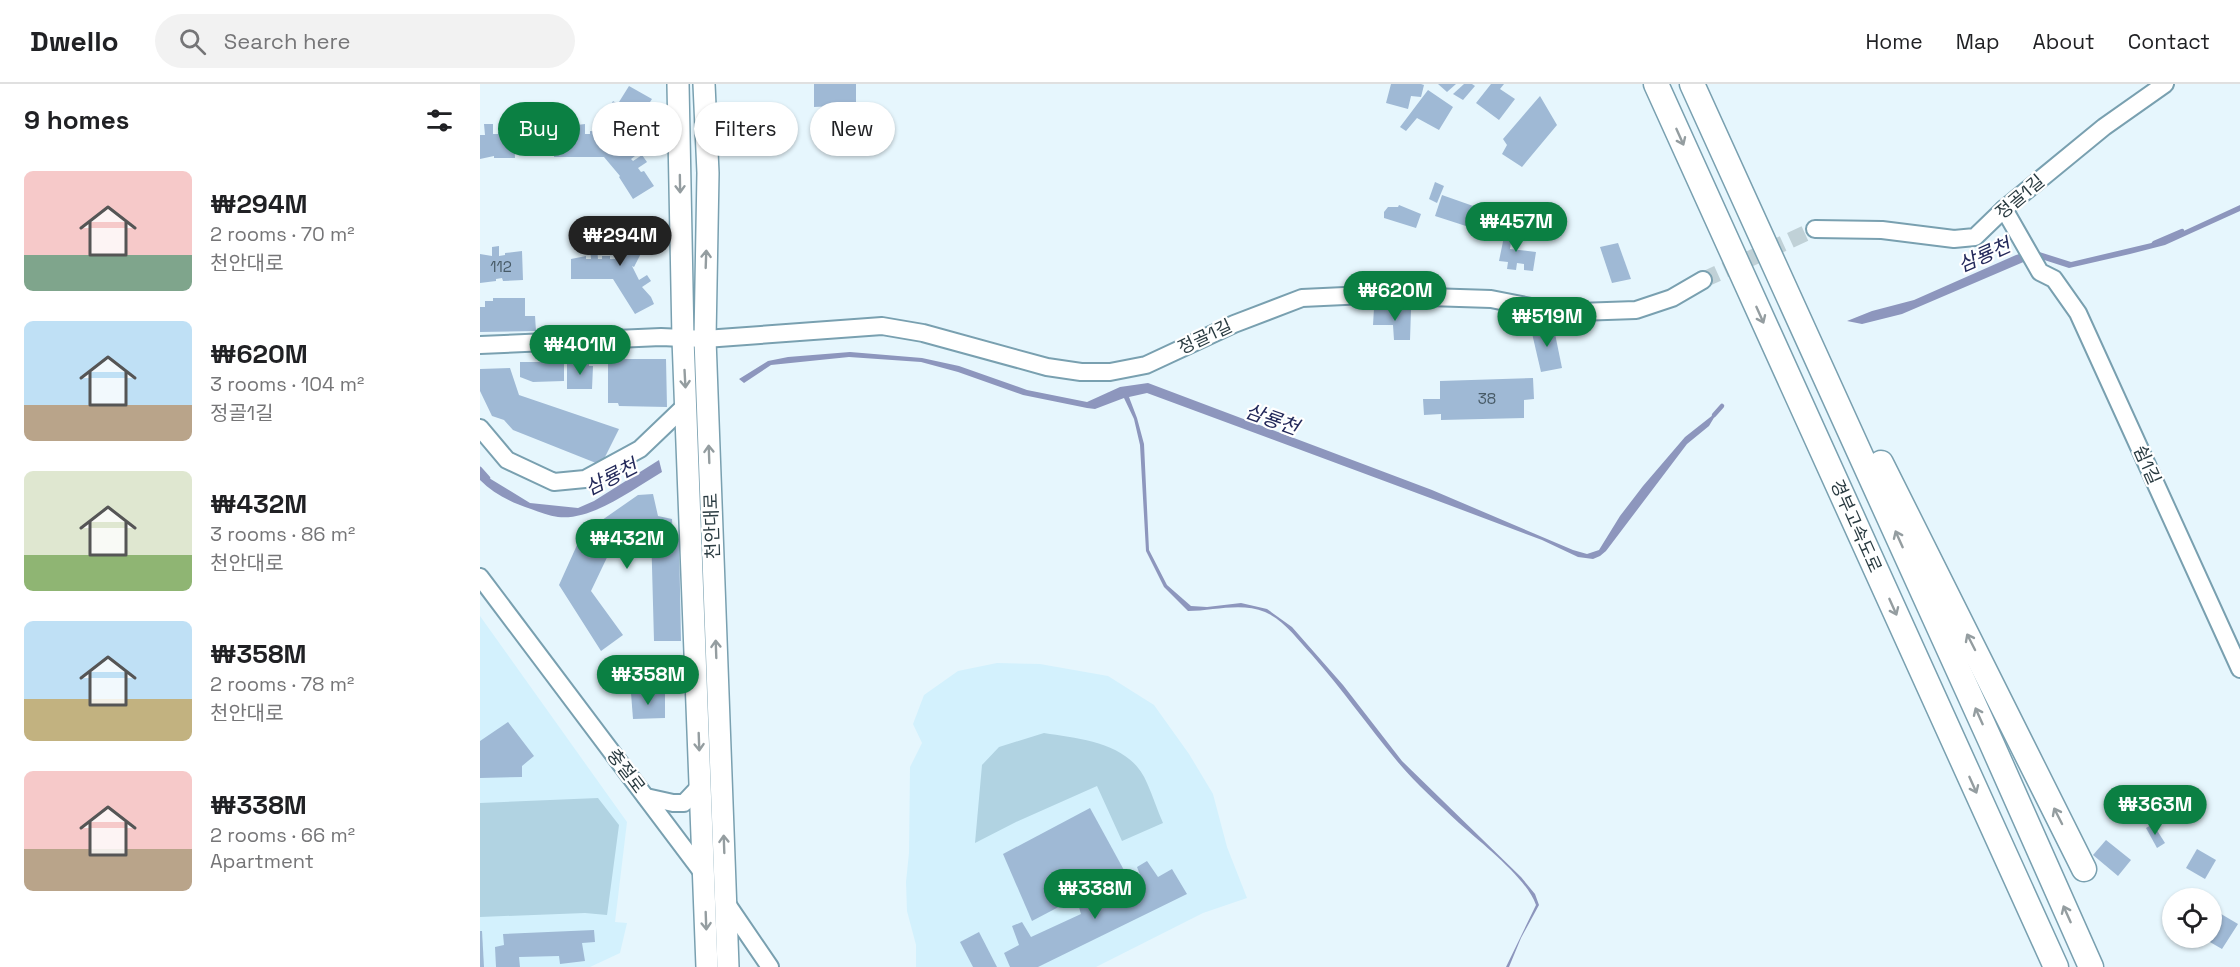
<!DOCTYPE html>
<html lang="en">
<head>
<meta charset="utf-8">
<style>
  :root { --surface:#fff; --page:#f2f2f2; --text:#202124; --muted:#757577; --line:#e0e0e0; --accent:#0b8043 }
  body { margin:0; font-family:"Space Grotesk","Noto Sans KR",sans-serif; background:var(--page); color:var(--text); height:100vh; display:flex; flex-direction:column; font-size:22px; white-space:nowrap }
  * { box-sizing:border-box; margin:0 }
  p { font-size:20px; color:var(--muted) }
  .icon { flex:none; width:33px; height:33px; fill:none; stroke:currentColor; stroke-width:2; stroke-linecap:round; stroke-linejoin:round }
  .map { position:relative; flex:1; overflow:hidden }
  .sheet { display:flex; flex-direction:column; background:var(--surface); width:480px }
  .sheet>* { flex:none }
  .top-card { position:absolute; left:18px; top:18px; width:570px; height:54px; display:flex; gap:12px }
  .fabs { position:absolute; left:1682px; top:804px; display:grid; gap:12px }
  .fabs a { display:grid; place-items:center; width:60px; height:60px; border-radius:50%; background:var(--surface); box-shadow:0 2px 4px #0004; font-size:30px }
  .price { position:absolute; translate:-50% -51px; padding:0 14px; border-radius:21px; background:var(--accent); color:#fff; font-size:20px; line-height:39px; filter:drop-shadow(0 2px 3px #0008) }
  .price::after { content:''; position:absolute; left:50%; top:36px; width:18px; height:14px; margin-left:-9px; background:inherit; clip-path:polygon(0 0,100% 0,50% 100%) }
  .price.active { background:#222; color:#fff }
  ul { padding:0; list-style:none }
  li { display:flex; align-items:center; gap:18px; height:150px; padding:0 24px }
  li span { display:grid; place-items:center; flex:none; width:168px; height:120px; border-radius:9px; color:#555 }
  li>.icon { margin-inline-start:auto }
  span .icon { width:72px; height:72px; fill:#fffc; stroke-width:1 }
  li b { font-size:26px }
  h2 { display:flex; justify-content:space-between; align-items:center; height:72px; padding:0 24px; font-size:26px }
  .tag { padding:0 21px; border-radius:27px; background:var(--surface); box-shadow:0 2px 4px #0004; font-size:21px; line-height:54px }
  .tag.active { background:var(--accent); color:#fff }
  header { display:flex; align-items:center; gap:36px; box-sizing:border-box; height:84px; padding:0 30px; background:var(--surface); border-bottom:2px solid var(--line) }
  header strong { font-size:28px }
  nav { display:flex; gap:33px; margin-inline-start:auto; font-size:21px }
  .search { width:420px; height:54px; background:var(--page); display:flex; align-items:center; gap:15px; box-sizing:border-box; padding:0 21px; border-radius:33px; color:var(--muted); font-size:22px }
  main { display:flex; flex:1; min-height:0 }
  .map>svg:first-child { display:block }
  .built { fill:#d3f1fd }
  .green { fill:#b1d3e2 }
  .water { fill:#8d96bd }
  .lines { fill:none; stroke-linecap:round; stroke-linejoin:round }
  .stream { stroke:#8d96bd; stroke-width:4.5 }
  .building { fill:#9fb9d5 }
  .minor-tunnel { stroke:#c0d1d7; stroke-width:16; stroke-dasharray:16 8; stroke-linecap:butt }
  .minor-casing { stroke:#79a0b0; stroke-width:20 }
  .major-casing { stroke:#79a0b0; stroke-width:24 }
  .highway-casing { stroke:#79a0b0; stroke-width:27 }
  .minor { stroke:#fff; stroke-width:16 }
  .major { stroke:#fff; stroke-width:21 }
  .highway { stroke:#fff; stroke-width:24 }
  .oneway { stroke:#949da0 }
  .labels { text-anchor:middle; stroke-width:4.5; stroke-linejoin:round; paint-order:stroke }
  .number-label { font-size:15px; fill:#475a66 }
  .street-label { font-size:18px; fill:#2a3b41; stroke:#fff }
  .water-label { font-size:20px; font-style:italic; fill:#23295a; stroke:#fff }
</style>
</head>
<body>
<header>
<strong>Dwello</strong>
<div class="search"><svg class="icon" aria-label="search" viewBox="0 0 24 24"><circle cx="10" cy="10" r="6"/><path d="M15 15l6 6"/></svg>Search here</div>
<nav><a>Home</a><a>Map</a><a>About</a><a>Contact</a></nav>
</header>
<main>
<section class="sheet">
<h2>9 homes<svg class="icon" aria-label="filters" viewBox="0 0 24 24"><path d="M4 7h16M4 17h16"/><circle cx="9" cy="7" r="2"/><circle cx="15" cy="17" r="2"/></svg></h2>
<ul>
<li><span style="background:linear-gradient(#f6c9c9 70%,#7fa58c 0)"><svg class="icon" aria-label="home" viewBox="0 0 24 24"><path d="M3 11l9-7 9 7M6 9v11h12V9"/></svg></span><div><b>₩294M</b><p>2 rooms · 70 m²</p><p>천안대로</p></div></li>
<li><span style="background:linear-gradient(#bfe0f5 70%,#b9a48a 0)"><svg class="icon" aria-label="home" viewBox="0 0 24 24"><path d="M3 11l9-7 9 7M6 9v11h12V9"/></svg></span><div><b>₩620M</b><p>3 rooms · 104 m²</p><p>정골1길</p></div></li>
<li><span style="background:linear-gradient(#dfe7d0 70%,#8fb573 0)"><svg class="icon" aria-label="home" viewBox="0 0 24 24"><path d="M3 11l9-7 9 7M6 9v11h12V9"/></svg></span><div><b>₩432M</b><p>3 rooms · 86 m²</p><p>천안대로</p></div></li>
<li><span style="background:linear-gradient(#bfe0f5 65%,#c2b280 0)"><svg class="icon" aria-label="home" viewBox="0 0 24 24"><path d="M3 11l9-7 9 7M6 9v11h12V9"/></svg></span><div><b>₩358M</b><p>2 rooms · 78 m²</p><p>천안대로</p></div></li>
<li><span style="background:linear-gradient(#f6c9c9 65%,#b9a48a 0)"><svg class="icon" aria-label="home" viewBox="0 0 24 24"><path d="M3 11l9-7 9 7M6 9v11h12V9"/></svg></span><div><b>₩338M</b><p>2 rooms · 66 m²</p><p>Apartment</p></div></li>
</ul>
</section>
<div class="map">
<svg width="1760" height="883" viewBox="0 0 1760 883">
  <rect width="100%" height="100%" fill="#e6f6fd"/>
  <g class="built">
    <polygon points="0,532 147,738 135,838 147,839 140,869 110,883 0,883"/>
    <polygon points="517,579 560,580 628,592 674,621 709,670 733,710 747,763 767,814 723,829 616,883 436,883 436,861 427,827 426,798 429,769 430,683 442,659 433,640 444,611 478,587"/>
  </g>
  <g class="green">
    <path d="M 564,649 C 602,655 651,659 667,699 C 673,712 677,726 683,739 L 642,757 L 617,702 L 536,738 L 495,759 L 502,681 L 519,663 Z"/>
    <polygon points="118,714 139,741 127,831 105,829 0,833 0,719"/>
  </g>
  <g class="water">
    <polygon points="1760,121 1760,127 1685,161 1650,170 1589,184 1555,173 1422,230 1382,240 1367,237 1392,227 1434,216 1536,171 1553,166 1591,178 1684,156"/>
    <path d="M 370,268 L 442,274 L 479,282 L 547,306 L 607,318 L 640,303 L 668,299 L 952,406 L 1093,466 L 1107,470 L 1119,466 L 1140,432 L 1163,402 L 1205,353 L 1238,327 L 1229,342 L 1207,360 L 1126,467 L 1120,472 L 1113,475 L 1098,473 L 1062,456 L 969,421 L 667,309 L 649,313 L 657,334 L 664,360 L 669,466 L 687,501 L 711,522 L 727,523 L 761,519 L 787,525 L 812,543 L 863,601 L 922,677 L 1041,793 L 1055,810 L 1059,821 L 1041,854 L 1029,883 L 1026,883 L 1056,821 C 1047,794 1001,759 979,739 C 958,719 936,700 917,677 C 888,642 862,605 832,571 C 818,556 804,536 785,528 C 761,518 733,527 708,527 L 684,503 L 666,467 L 660,361 L 654,335 L 644,314 L 615,325 L 607,324 L 543,311 L 478,288 L 441,278 L 369,273 L 291,281 L 264,299 L 259,295 L 288,277 L 308,273 Z"/>
    <path d="M 179,376 L 182,388 C 153,405 112,437 78,433 C 69,432 60,428 51,425 C 32,419 14,410 0,396 L 0,385 L 9,394 L 50,419 L 98,424 L 114,417 Z"/>
  </g>
  <g class="lines">
    <g class="stream">
      <polyline points="1674,159 1702,147"/>
      <polyline points="1234,331 1242,322"/>
      <polyline points="0,385 8,394"/>
    </g>
  </g>
  <g class="building">
    <polygon points="334,0 376,0 376,21 334,23"/>
    <polygon points="911,0 941,0 944,1 941,13 931,12 928,25 906,19"/>
    <polygon points="958,0 976,0 967,8"/>
    <polygon points="984,0 992,0 995,2 983,16 973,10"/>
    <polygon points="1011,0 1024,0 1020,5 1035,15 1019,36 996,19"/>
    <polygon points="149,2 172,15 157,38 159,39 146,61 155,72 151,75 153,77 162,71 167,78 158,84 161,88 164,87 174,102 153,115 139,93 140,92 124,73 74,73 74,50 92,48 92,51 97,51 97,41 105,40 105,50 110,50 110,47 126,48 126,42 138,28 130,23 133,17 141,22 142,20 139,18"/>
    <polygon points="948,6 973,23 959,46 937,34 926,47 920,43"/>
    <polygon points="1060,12 1077,41 1042,83 1022,70 1027,61 1023,55"/>
    <polygon points="4,40 13,40 13,50 18,50 18,48 34,48 35,74 14,74 14,72 0,75 0,51 5,51"/>
    <polygon points="955,98 964,102 957,119 949,115"/>
    <polygon points="962,111 996,123 989,143 955,132"/>
    <polygon points="919,121 941,130 936,144 904,134 904,128 908,123 918,123"/>
    <polygon points="154,136 173,146 154,183 152,182 159,196 167,191 171,197 162,203 171,213 174,220 155,230 133,195 91,195 91,175 106,172 106,175 111,175 110,164 117,164 118,175 122,175 122,172 130,172 130,175 135,175 137,170 134,169 137,162 140,163 144,157 136,152 139,145 147,149 149,147 147,146"/>
    <polygon points="1027,138 1034,139 1030,165 1056,168 1053,187 1044,186 1044,180 1037,179 1036,186 1027,185 1028,178 1019,177"/>
    <polygon points="1003,150 1013,153 1012,157 1002,153"/>
    <polygon points="1138,159 1151,195 1132,199 1120,163"/>
    <polygon points="19,162 19,172 25,171 25,169 42,167 43,196 23,197 22,194 16,195 16,197 0,199 0,170 12,172 12,163"/>
    <polygon points="13,214 45,214 45,232 55,232 56,247 0,248 0,223 5,223 5,217 13,217"/>
    <polygon points="894,224 931,226 930,256 914,256 913,241 893,241"/>
    <polygon points="1073,240 1082,284 1061,288 1051,245"/>
    <polygon points="128,275 186,275 187,323 139,322 138,319 128,319"/>
    <polygon points="40,278 84,278 84,297 53,298 40,293"/>
    <polygon points="87,279 109,279 109,282 113,282 112,305 87,305"/>
    <polygon points="30,284 39,311 139,345 121,381 33,346 24,336 12,332 0,307 0,285"/>
    <polygon points="1053,294 1054,315 1044,316 1044,334 961,336 961,330 944,331 943,315 960,315 960,297"/>
    <polygon points="173,410 178,432 192,435 193,453 199,455 201,557 174,557 171,446 132,463 111,507 143,551 121,567 79,501 102,450 158,411"/>
    <polygon points="151,609 185,609 185,634 153,635"/>
    <polygon points="28,638 54,672 42,682 42,693 0,694 0,657"/>
    <polygon points="610,724 645,788 552,837 523,770"/>
    <polygon points="1673,740 1685,759 1677,764 1666,744"/>
    <polygon points="1626,756 1651,776 1638,792 1613,771"/>
    <polygon points="1717,765 1736,776 1725,795 1706,784"/>
    <polygon points="667,777 678,793 692,785 707,810 558,883 530,883 524,869 539,861 532,842 542,838 551,853 601,830 598,820 608,815 615,822 663,799 657,783"/>
    <polygon points="1731,824 1758,840 1742,865 1723,854 1731,854"/>
    <polygon points="114,846 115,858 102,859 105,877 80,880 79,872 39,873 40,883 16,883 15,863 24,861 23,850"/>
    <polygon points="0,847 2,847 4,883 0,883"/>
    <polygon points="499,848 517,883 493,883 480,858"/>
  </g>
  <g class="lines">
    <polyline class="minor-tunnel" points="1223,196 1335,145"/>
    <g class="minor-casing">
      <g id="minor">
        <polyline points="1524,125 1560,188 1574,195 1598,229 1760,585"/>
        <polyline points="1335,145 1402,146 1474,155 1495,153 1524,125 1624,43 1685,0"/>
        <polyline points="0,261 181,253 225,255 402,242 443,249 567,283 601,288 630,288 666,281 754,240 822,214 886,211 1011,215 1051,223 1098,228 1156,226 1192,214 1223,196"/>
        <polyline points="0,344 27,376 74,398 105,395 160,365 206,321"/>
        <polyline points="0,493 225,792"/>
        <polyline points="166,713 193,719 204,719 221,701"/>
        <polyline points="245,817 290,883"/>
      </g>
    </g>
    <g class="major-casing">
      <g id="major">
        <polyline points="198,0 203,255 227,883"/>
        <polyline points="224,0 228,89 225,255 248,883"/>
      </g>
    </g>
    <g class="highway-casing">
      <g id="highway">
        <polyline points="1176,0 1576,883"/>
        <polyline points="1212,0 1511,658 1611,883"/>
        <polyline points="1401,379 1604,785"/>
      </g>
    </g>
    <use href="#minor" class="minor"/>
    <use href="#major" class="major"/>
    <use href="#highway" class="highway"/>
  </g>
  <defs><path id="oneway-shaft" d="M-6 0H5M1.5-3L5.5 0L1.5 3" fill="none" stroke-width="1.6" stroke-linecap="round" stroke-linejoin="round" transform="scale(1.5)"/></defs>
  <g class="oneway">
    <use href="#oneway-shaft" transform="translate(1200 53) rotate(66)"/>
    <use href="#oneway-shaft" transform="translate(200 100) rotate(89)"/>
    <use href="#oneway-shaft" transform="translate(226 175) rotate(-88)"/>
    <use href="#oneway-shaft" transform="translate(1280 231) rotate(66)"/>
    <use href="#oneway-shaft" transform="translate(205 295) rotate(87)"/>
    <use href="#oneway-shaft" transform="translate(229 370) rotate(-92)"/>
    <use href="#oneway-shaft" transform="translate(1419 455) rotate(-114)"/>
    <use href="#oneway-shaft" transform="translate(1413 523) rotate(66)"/>
    <use href="#oneway-shaft" transform="translate(1491 558) rotate(-117)"/>
    <use href="#oneway-shaft" transform="translate(236 565) rotate(-92)"/>
    <use href="#oneway-shaft" transform="translate(1499 632) rotate(-114)"/>
    <use href="#oneway-shaft" transform="translate(219 658) rotate(88)"/>
    <use href="#oneway-shaft" transform="translate(1493 701) rotate(66)"/>
    <use href="#oneway-shaft" transform="translate(1578 732) rotate(-117)"/>
    <use href="#oneway-shaft" transform="translate(244 760) rotate(-92)"/>
    <use href="#oneway-shaft" transform="translate(1587 830) rotate(-114)"/>
    <use href="#oneway-shaft" transform="translate(226 837) rotate(88)"/>
  </g>
  <g class="labels">
    <g class="number-label">
      <text x="21" y="188">112</text>
      <text x="1007" y="320">38</text>
    </g>
    <g class="street-label">
      <text transform="translate(1540 113) rotate(-40)" y="6">정골1길</text>
      <text transform="translate(725 253) rotate(-25)" y="6">정골1길</text>
      <text transform="translate(1667 381) rotate(66)" y="6">쉼1길</text>
      <text transform="translate(232 442) rotate(-92)" y="6">천안대로</text>
      <text transform="translate(1376 442) rotate(66)" y="6">경부고속도로</text>
      <text transform="translate(146 687) rotate(53)" y="6">충절로</text>
    </g>
    <g class="water-label">
      <text transform="translate(1504 171) rotate(-24)" y="7">삼룡천</text>
      <text transform="translate(792 335) rotate(20)" y="7">삼룡천</text>
      <text transform="translate(131 393) rotate(-27)" y="7">삼룡천</text>
    </g>
  </g>
</svg>
<div class="fabs">
<a><svg class="icon" aria-label="locate" viewBox="0 0 24 24"><circle cx="12" cy="12" r="6"/><path d="M12 2v4M12 18v4M2 12h4M18 12h4"/></svg></a>
</div>
<b class="price" style="left:1036px;top:169px">₩457M</b>
<b class="price active" style="left:140px;top:183px">₩294M</b>
<b class="price" style="left:915px;top:238px">₩620M</b>
<b class="price" style="left:1067px;top:264px">₩519M</b>
<b class="price" style="left:100px;top:292px">₩401M</b>
<b class="price" style="left:147px;top:486px">₩432M</b>
<b class="price" style="left:168px;top:622px">₩358M</b>
<b class="price" style="left:1675px;top:752px">₩363M</b>
<b class="price" style="left:615px;top:836px">₩338M</b>
<div class="top-card">
<a class="tag active">Buy</a>
<a class="tag">Rent</a>
<a class="tag">Filters</a>
<a class="tag">New</a>
</div>
</div>
</main>
</body>
</html>
